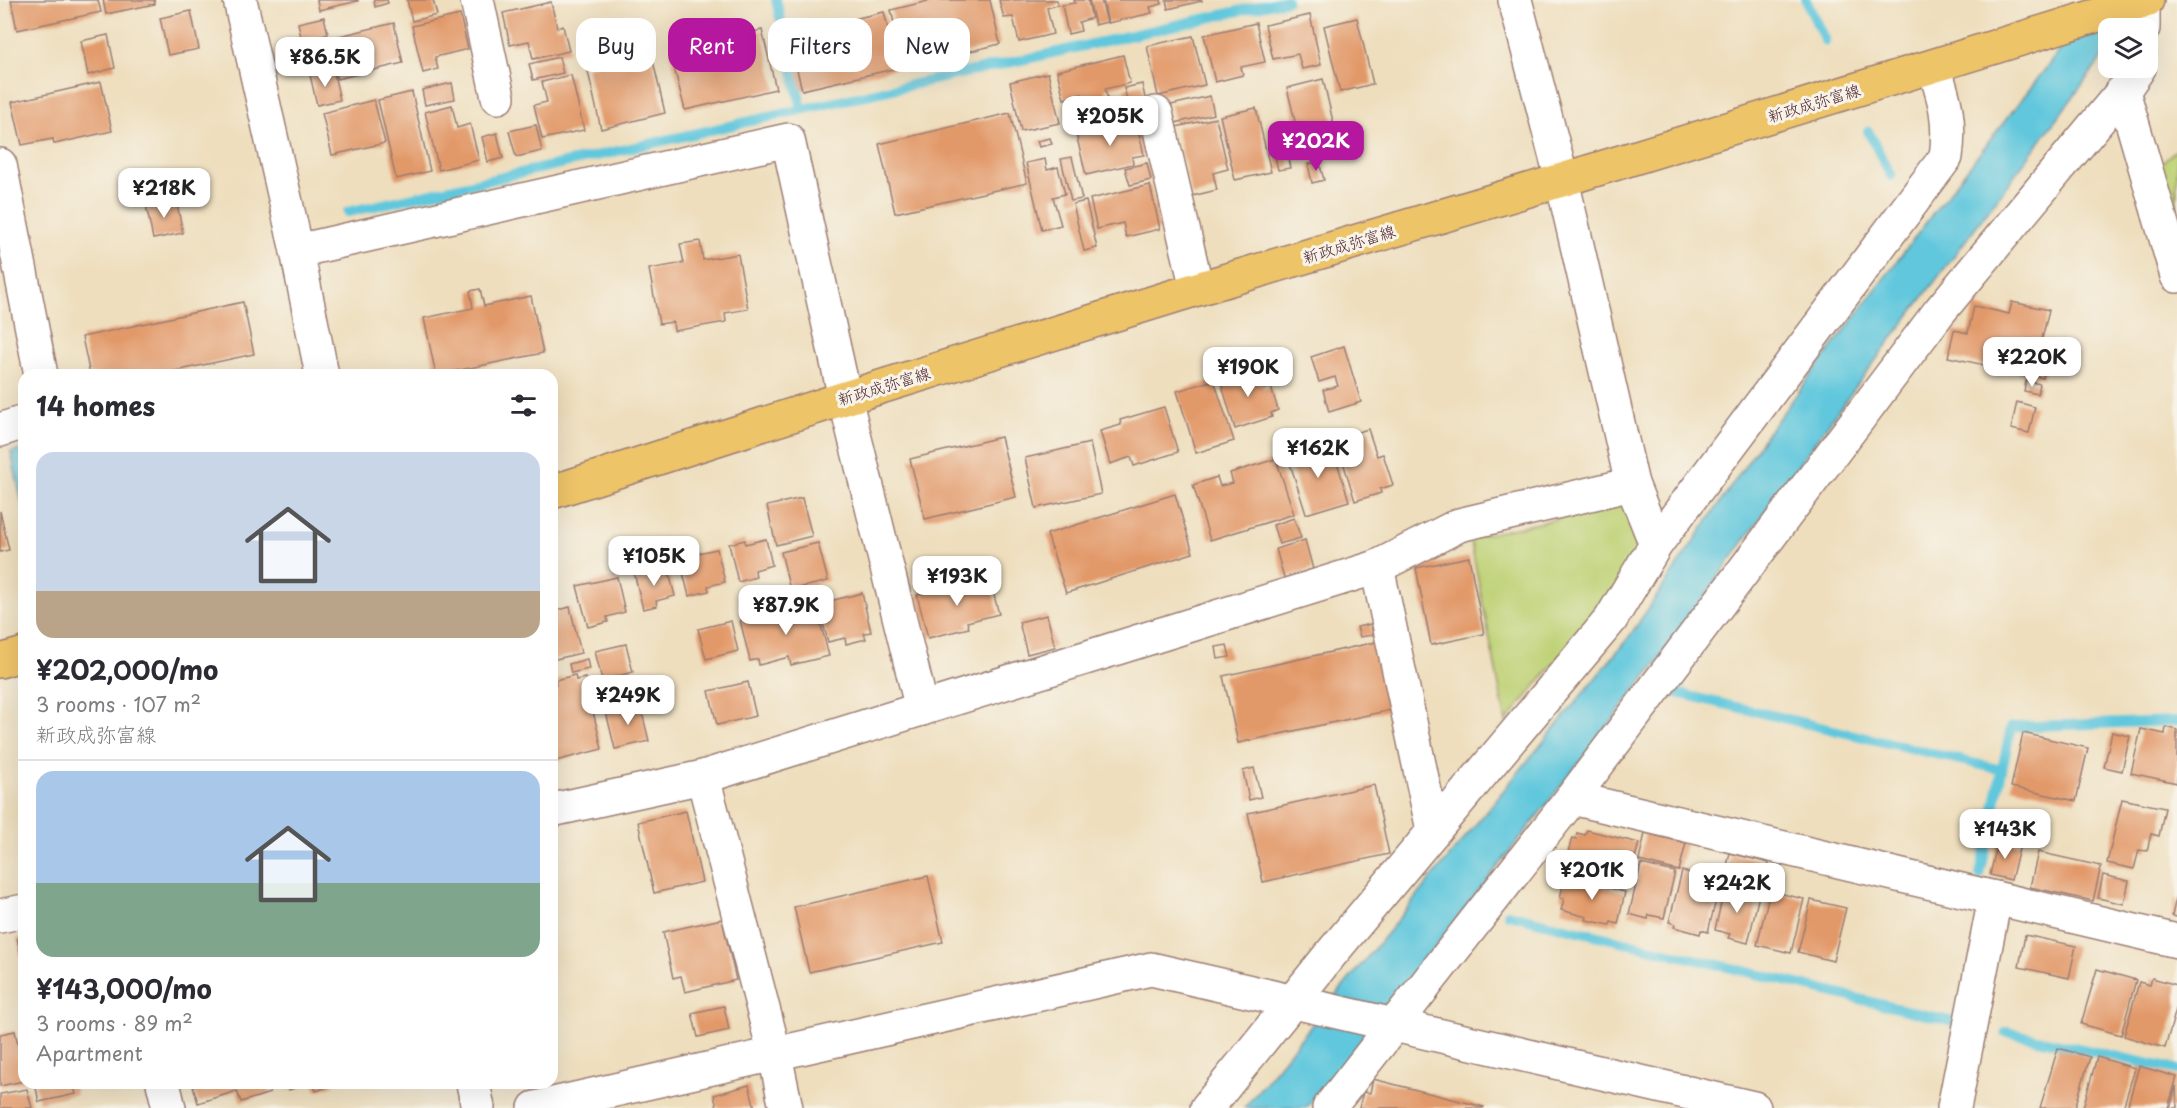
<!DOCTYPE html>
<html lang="en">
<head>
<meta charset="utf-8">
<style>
  :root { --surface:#fff; --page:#f7f7f7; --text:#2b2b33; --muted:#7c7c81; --line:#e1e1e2; --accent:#b5179e }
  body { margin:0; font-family:"Playpen Sans","Klee One",sans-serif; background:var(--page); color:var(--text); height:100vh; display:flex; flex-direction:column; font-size:22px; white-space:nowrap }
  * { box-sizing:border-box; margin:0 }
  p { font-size:20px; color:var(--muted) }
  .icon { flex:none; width:33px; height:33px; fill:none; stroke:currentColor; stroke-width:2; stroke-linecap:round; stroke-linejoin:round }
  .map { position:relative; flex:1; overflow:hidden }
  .side { position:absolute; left:18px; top:369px; width:540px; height:720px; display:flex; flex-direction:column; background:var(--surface); border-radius:18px; box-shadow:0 6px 24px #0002 }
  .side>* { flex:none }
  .top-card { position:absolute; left:576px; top:18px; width:570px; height:54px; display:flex; gap:12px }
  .controls { position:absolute; left:2098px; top:18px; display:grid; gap:12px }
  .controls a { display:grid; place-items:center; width:60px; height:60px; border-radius:12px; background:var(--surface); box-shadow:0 6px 24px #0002; font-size:30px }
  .price { position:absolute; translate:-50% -51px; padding:0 14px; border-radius:12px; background:#fff; color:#222; font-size:20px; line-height:39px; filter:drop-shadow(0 2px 3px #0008) }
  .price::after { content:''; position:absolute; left:50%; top:36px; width:18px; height:14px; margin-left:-9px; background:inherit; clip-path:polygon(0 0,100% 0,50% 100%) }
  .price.on { background:var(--accent); color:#fff }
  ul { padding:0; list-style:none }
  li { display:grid; align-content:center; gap:12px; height:318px; padding:0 18px }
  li+li { border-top:2px solid var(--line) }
  li span { display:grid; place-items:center; height:186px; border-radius:18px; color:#555 }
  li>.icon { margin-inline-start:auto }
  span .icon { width:108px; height:108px; fill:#fffc; stroke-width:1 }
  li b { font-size:26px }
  h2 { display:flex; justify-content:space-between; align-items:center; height:72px; padding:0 18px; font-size:26px }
  .tag { padding:0 21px; border-radius:18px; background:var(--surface); box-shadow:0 6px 24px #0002; font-size:21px; line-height:54px }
  .tag.on { background:var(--accent); color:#fff }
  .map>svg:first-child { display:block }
  .green { fill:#bed174; stroke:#847850; stroke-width:1.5 }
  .water { fill:#60c7dd; stroke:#557384; stroke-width:1.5 }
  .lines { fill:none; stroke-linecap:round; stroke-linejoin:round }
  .stream { stroke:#60c7dd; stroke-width:10 }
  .building { fill:#e29969 }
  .minor-casing { stroke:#9c7e74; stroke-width:36 }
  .major-casing { stroke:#9c7e74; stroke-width:36 }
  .minor { stroke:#fff; stroke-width:33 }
  .major { stroke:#eec469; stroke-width:33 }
  .labels { text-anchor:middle; stroke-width:6; stroke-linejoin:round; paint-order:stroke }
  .street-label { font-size:16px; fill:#4a1f2b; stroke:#f7f3e8 }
</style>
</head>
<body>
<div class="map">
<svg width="2177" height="1108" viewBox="0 0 2177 1108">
  <rect width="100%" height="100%" fill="#f7f3e8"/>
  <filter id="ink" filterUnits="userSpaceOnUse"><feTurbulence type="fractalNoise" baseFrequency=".0167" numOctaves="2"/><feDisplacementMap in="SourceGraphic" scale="12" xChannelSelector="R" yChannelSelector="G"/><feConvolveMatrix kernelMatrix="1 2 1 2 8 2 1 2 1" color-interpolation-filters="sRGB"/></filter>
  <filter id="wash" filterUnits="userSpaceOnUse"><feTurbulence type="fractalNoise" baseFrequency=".008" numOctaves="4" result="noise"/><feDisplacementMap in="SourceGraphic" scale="24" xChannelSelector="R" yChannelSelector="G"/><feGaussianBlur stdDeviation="1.35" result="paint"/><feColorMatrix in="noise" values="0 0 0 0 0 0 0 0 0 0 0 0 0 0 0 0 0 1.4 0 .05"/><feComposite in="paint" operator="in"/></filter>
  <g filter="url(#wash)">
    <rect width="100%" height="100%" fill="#eedebd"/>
    <g class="green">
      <polygon points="2177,149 2177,219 2160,164"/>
      <polygon points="1625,504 1639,559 1506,722 1470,538"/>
    </g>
    <g class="water">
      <polygon points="2099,0 2147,0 2124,28 2109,28 2109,49 1822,432 1655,665 1383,1014 1306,1108 1244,1108 1629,637 1766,435 1934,212"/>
      <polygon points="24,449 24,512 11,452"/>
    </g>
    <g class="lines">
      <g class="stream">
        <polyline points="776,0 802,109"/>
        <polyline points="1806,0 1825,41"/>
        <polyline points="1868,131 1891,176"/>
        <polyline points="348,212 1287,0"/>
        <polyline points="1677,693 2002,770"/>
        <polyline points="1980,875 2011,727 2177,721"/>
        <polyline points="1508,914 1950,1021"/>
        <polyline points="2006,1032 2177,1070"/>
      </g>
    </g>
    <g id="blocks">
      <g class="building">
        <polygon points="11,0 98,0 101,12 17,30"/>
        <polygon points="103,0 154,0 155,4 106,14"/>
        <polygon points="317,0 358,0 358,1 319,10"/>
        <polygon points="374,0 387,0 388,3 375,7"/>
        <polygon points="407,0 433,0 437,15 412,21"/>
        <polygon points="932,0 990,0 1000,44 904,67 891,10"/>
        <polygon points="999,0 1057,0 1058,5 1047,8 1053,34 1019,42 1013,17 1004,18"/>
        <polygon points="1074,0 1088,0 1092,18 1079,22 1081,31 1068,34 1062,5 1075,3"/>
        <polygon points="1089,0 1101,0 1107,22 1095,25"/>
        <polygon points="1103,0 1161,0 1162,4 1150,7 1152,13 1108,23"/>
        <polygon points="1166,0 1202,0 1202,1 1168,9"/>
        <polygon points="551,2 557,28 563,26 569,51 533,59 529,41 510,45 503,13"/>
        <polygon points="191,11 199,49 168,55 160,18"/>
        <polygon points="884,12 898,68 802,90 788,34"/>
        <polygon points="460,15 468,49 435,57 438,69 423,73 412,26"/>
        <polygon points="1310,15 1321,65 1302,69 1298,54 1273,59 1265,25"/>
        <polygon points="324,17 328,34 302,41 298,23"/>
        <polygon points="1357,18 1373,84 1340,92 1324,26"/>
        <polygon points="394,23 403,63 337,79 332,59 307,65 302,45"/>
        <polygon points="1256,23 1265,62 1241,67 1243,75 1215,82 1204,35"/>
        <polygon points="762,30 776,89 685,110 670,52"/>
        <polygon points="108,35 115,68 88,75 81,41"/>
        <polygon points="1193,36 1205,85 1158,96 1147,46"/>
        <polygon points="651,52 665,113 601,129 587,67"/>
        <polygon points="1123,55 1130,83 1105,89 1108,100 1084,105 1082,94 1064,99 1057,71"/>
        <polygon points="559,57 563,73 533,80 529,64"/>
        <polygon points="333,70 340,100 317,105 310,75"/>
        <polygon points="1048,73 1060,123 1021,131 1010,82"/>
        <polygon points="571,75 584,130 542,139 534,105 547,102 542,82"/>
        <polygon points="1323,79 1340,151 1324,154 1321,141 1301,146 1287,88"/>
        <polygon points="101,82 112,131 54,144 53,139 22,145 12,102"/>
        <polygon points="452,83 455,99 425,105 422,90"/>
        <polygon points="1142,84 1147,107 1130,112 1124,88"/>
        <polygon points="412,92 430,171 396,179 378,100"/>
        <polygon points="1210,96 1214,114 1175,123 1171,105"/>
        <polygon points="374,100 385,143 332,155 322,113"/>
        <polygon points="452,105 457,128 470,124 479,160 439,170 425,112"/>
        <polygon points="1256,108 1271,172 1235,180 1220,116"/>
        <polygon points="1010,113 1027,183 895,213 879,144"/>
        <polygon points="1216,118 1228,169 1213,173 1217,190 1192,196 1176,127"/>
        <polygon points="1136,120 1144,155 1132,157 1133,164 1086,175 1076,134"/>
        <polygon points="536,125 542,151 516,157 509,131"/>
        <polygon points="497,133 503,158 488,162 482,137"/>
        <polygon points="1050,138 1052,144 1039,147 1037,141"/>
        <polygon points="1286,149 1290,168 1278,170 1274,152"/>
        <polygon points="1072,157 1082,199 1071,201 1061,159"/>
        <polygon points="1045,159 1047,170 1058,167 1065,194 1053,197 1061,225 1042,230 1026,163"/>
        <polygon points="1319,162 1324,180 1312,183 1308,164"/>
        <polygon points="1147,163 1151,180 1130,185 1125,168"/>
        <polygon points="1150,185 1160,229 1126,237 1123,223 1097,229 1090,199"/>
        <polygon points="176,199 183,233 153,239 146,205"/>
        <polygon points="1086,201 1097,248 1084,251 1073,204"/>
        <polygon points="700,241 703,260 738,254 748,309 725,313 726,322 674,331 673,322 659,324 649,269 684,263 680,244"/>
        <polygon points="480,289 484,306 531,296 543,353 436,375 424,318 473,308 470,291"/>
        <polygon points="243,302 254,354 157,375 90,375 82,337"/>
        <polygon points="2012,302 2049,310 2040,347 2049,349 2043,378 1948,357 1954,330 1968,333 1974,306 2009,314"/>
        <polygon points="1344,346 1361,402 1329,412 1323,390 1338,386 1335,377 1319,382 1311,357"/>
        <polygon points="1256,368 1264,389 1271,387 1278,410 1271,413 1272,417 1235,429 1220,379"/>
        <polygon points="1214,380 1234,441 1196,453 1177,391"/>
        <polygon points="2026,381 2040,384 2038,394 2024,391"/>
        <polygon points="2017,402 2035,407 2029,433 2011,429"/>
        <polygon points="1164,407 1178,452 1134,466 1131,457 1110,464 1100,431 1121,425 1120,420"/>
        <polygon points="1368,429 1377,456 1383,454 1393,485 1380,489 1381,493 1355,501 1336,439"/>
        <polygon points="1001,437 1016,497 925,519 910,459"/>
        <polygon points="1090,443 1101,494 1036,508 1025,458"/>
        <polygon points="1332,446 1349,501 1306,514 1287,454 1305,449 1306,454"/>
        <polygon points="1276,459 1294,514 1210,540 1193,485 1217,477 1220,486 1233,483 1230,473"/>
        <polygon points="1175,494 1193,553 1066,593 1047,534"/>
        <polygon points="802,498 812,536 776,545 767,506"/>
        <polygon points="0,511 9,550 0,552"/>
        <polygon points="1294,518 1301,538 1279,544 1273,525"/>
        <polygon points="766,539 772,565 755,570 756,577 738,582 729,544 745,540 745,544"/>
        <polygon points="1305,540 1313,569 1284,578 1276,549"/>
        <polygon points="818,543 828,581 790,590 781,552"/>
        <polygon points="717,549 725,582 708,586 709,591 689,596 679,557"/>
        <polygon points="1469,557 1484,634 1431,645 1416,568"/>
        <polygon points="668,569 675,596 656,601 657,606 643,609 634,573 648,570 649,574"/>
        <polygon points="617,577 625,612 607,617 608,622 588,627 577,586"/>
        <polygon points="989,577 999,614 967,622 969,628 928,638 917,595"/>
        <polygon points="862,593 871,632 864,633 866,639 846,644 845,638 828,642 818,604"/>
        <polygon points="815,602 829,656 791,665 789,657 759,665 758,659 750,661 740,620"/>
        <polygon points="570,607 581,653 552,660 552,612"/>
        <polygon points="1047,615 1055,647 1027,654 1019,622"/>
        <polygon points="731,621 738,651 706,659 698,629"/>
        <polygon points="1371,624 1373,635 1360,637 1357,627"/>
        <polygon points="1376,642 1391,710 1238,743 1223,676"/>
        <polygon points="626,644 633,672 602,680 595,651"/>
        <polygon points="1227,645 1230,657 1218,659 1216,647"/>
        <polygon points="587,659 589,669 571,673 569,664"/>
        <polygon points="575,675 576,680 585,678 602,749 552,762 552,686 556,685 555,680"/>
        <polygon points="748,682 756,716 717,725 709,691"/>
        <polygon points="640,704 649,741 615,749 606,712"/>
        <polygon points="2166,727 2177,730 2177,783 2131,773 2141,729 2165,734"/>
        <polygon points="2112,732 2130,736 2122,771 2104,767"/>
        <polygon points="2023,733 2088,748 2076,801 2011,787"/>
        <polygon points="1254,768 1261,797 1249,800 1243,771"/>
        <polygon points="1374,785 1389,854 1263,882 1248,813"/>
        <polygon points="2122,799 2165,808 2159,836 2151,834 2147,851 2139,850 2134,869 2107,863"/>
        <polygon points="686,811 702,882 654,893 638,822"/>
        <polygon points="1587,830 1639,843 1630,876 1616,872 1613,883 1556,870 1559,858 1566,860 1572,838 1576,839 1577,833 1585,835"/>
        <polygon points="1645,833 1686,843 1679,871 1639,861"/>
        <polygon points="1998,840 2020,845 2011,880 1990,875"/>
        <polygon points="2038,852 2101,866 2093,901 2030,887"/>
        <polygon points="1730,853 1769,863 1762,893 1723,883"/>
        <polygon points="1641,864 1675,872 1664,918 1649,915 1648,919 1629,914"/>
        <polygon points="1682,871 1721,880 1708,932 1701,930 1700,934 1674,927 1675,924 1669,922"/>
        <polygon points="2103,875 2129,881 2124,904 2098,898"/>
        <polygon points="928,876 943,942 809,972 794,907"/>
        <polygon points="1565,877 1625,892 1618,924 1611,922 1610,925 1586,920 1587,917 1561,910 1564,899 1560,898"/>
        <polygon points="1725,886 1759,895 1748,943 1728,938 1730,934 1715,930"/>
        <polygon points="1770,891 1804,899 1791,953 1757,945"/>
        <polygon points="2176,898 2177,898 2177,917 2172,916"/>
        <polygon points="1811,900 1846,908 1833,961 1798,952"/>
        <polygon points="722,919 736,980 685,992 681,976 673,978 663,932"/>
        <polygon points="2025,935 2076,946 2069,978 2019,967"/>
        <polygon points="24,937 24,965 23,965 17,938"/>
        <polygon points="2097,969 2136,980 2121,1035 2081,1024"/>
        <polygon points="2152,978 2177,985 2177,1006 2165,1048 2124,1036 2139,982 2150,985"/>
        <polygon points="724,1006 729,1030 698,1037 692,1013"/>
        <polygon points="15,1031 24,1072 24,1081 0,1086 0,1034"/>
        <polygon points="2058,1048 2090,1057 2075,1108 2040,1108"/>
        <polygon points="2097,1057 2135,1068 2123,1108 2083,1108"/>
        <polygon points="2139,1066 2177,1077 2168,1108 2127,1108"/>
        <polygon points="1373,1079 1484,1107 1483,1108 1359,1108 1363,1092 1370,1093"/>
        <polygon points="35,1083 73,1083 76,1094 39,1102"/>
        <polygon points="192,1083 267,1083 270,1093 241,1102 237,1091 198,1103"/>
        <polygon points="287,1083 309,1083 289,1090"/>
        <polygon points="313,1083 334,1083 334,1085 316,1091"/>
        <polygon points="749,1085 755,1108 717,1108 714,1095"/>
        <polygon points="2176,1086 2177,1108 2170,1108"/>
        <polygon points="27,1089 32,1108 0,1108 0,1094"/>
      </g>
    </g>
  </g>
  <g filter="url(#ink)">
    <use href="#blocks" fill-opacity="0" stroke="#9c7e74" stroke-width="1.5"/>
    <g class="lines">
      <g class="minor-casing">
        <g id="minor">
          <polyline points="240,0 297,251 322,375"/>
          <polyline points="477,0 498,97"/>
          <polyline points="1515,0 1562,180 1632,484 1656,544"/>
          <polyline points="2143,0 2143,28"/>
          <polyline points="2123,91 2177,276"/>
          <polyline points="1156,113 1197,289"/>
          <polyline points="0,165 41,375"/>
          <polyline points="297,251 788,140 845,398 922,709"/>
          <polyline points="0,430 24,422"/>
          <polyline points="1377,567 1433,830"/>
          <polyline points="1572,798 1939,312 2123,91 2139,68"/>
          <polyline points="552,810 703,777"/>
          <polyline points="0,916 24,911"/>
          <polyline points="163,1083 169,1108"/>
          <polyline points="473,1083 478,1108"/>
          <polyline points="535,1108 1151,969 1754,1108"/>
          <polyline points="786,1108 775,1055 703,777 1377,567 1459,525 1632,484"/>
          <path d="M 1207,1108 L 1325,961 L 1611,619 L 1656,544 L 1946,157 C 1951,121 1945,100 1934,67"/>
          <polyline points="1329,1108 1572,798 2177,941"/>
          <polyline points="1954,1108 1995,898"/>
        </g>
      </g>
      <g class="major-casing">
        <g id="major">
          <polyline points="552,492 845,398 1197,289 1562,180 2147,0"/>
          <polyline points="0,661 24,654"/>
        </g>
      </g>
      <use href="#minor" class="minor"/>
      <use href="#major" class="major"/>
    </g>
  </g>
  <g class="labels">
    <g class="street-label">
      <text transform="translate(1814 103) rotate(-17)" y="6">新政成弥富線</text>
      <text transform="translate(1349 244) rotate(-17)" y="6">新政成弥富線</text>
      <text transform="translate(884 386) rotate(-17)" y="6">新政成弥富線</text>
    </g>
  </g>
</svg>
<div class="controls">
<a><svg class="icon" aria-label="layers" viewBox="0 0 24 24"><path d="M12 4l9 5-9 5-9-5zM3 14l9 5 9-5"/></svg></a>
</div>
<b class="price" style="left:325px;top:88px">¥86.5K</b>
<b class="price" style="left:1110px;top:147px">¥205K</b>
<b class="price on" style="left:1316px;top:172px">¥202K</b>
<b class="price" style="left:164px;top:219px">¥218K</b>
<b class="price" style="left:2032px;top:388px">¥220K</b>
<b class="price" style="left:1248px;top:398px">¥190K</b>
<b class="price" style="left:1318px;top:479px">¥162K</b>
<b class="price" style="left:654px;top:587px">¥105K</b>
<b class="price" style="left:957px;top:607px">¥193K</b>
<b class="price" style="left:786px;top:636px">¥87.9K</b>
<b class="price" style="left:628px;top:726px">¥249K</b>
<b class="price" style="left:2005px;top:860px">¥143K</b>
<b class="price" style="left:1592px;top:901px">¥201K</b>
<b class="price" style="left:1737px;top:914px">¥242K</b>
<div class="top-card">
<a class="tag">Buy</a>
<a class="tag on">Rent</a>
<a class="tag">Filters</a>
<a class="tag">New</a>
</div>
<section class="side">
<h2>14 homes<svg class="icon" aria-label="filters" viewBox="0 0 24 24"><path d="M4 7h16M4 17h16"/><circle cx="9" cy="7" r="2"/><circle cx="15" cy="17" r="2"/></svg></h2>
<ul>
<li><span style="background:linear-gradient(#c9d6e8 75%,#b9a48a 0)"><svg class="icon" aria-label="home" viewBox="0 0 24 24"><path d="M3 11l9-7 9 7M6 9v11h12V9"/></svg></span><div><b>¥202,000/mo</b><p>3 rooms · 107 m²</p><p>新政成弥富線</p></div></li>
<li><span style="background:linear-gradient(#a9c7e8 60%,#7fa58c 0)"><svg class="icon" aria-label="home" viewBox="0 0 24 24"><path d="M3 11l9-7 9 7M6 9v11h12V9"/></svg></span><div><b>¥143,000/mo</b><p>3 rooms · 89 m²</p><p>Apartment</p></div></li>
</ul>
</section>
</div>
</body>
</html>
